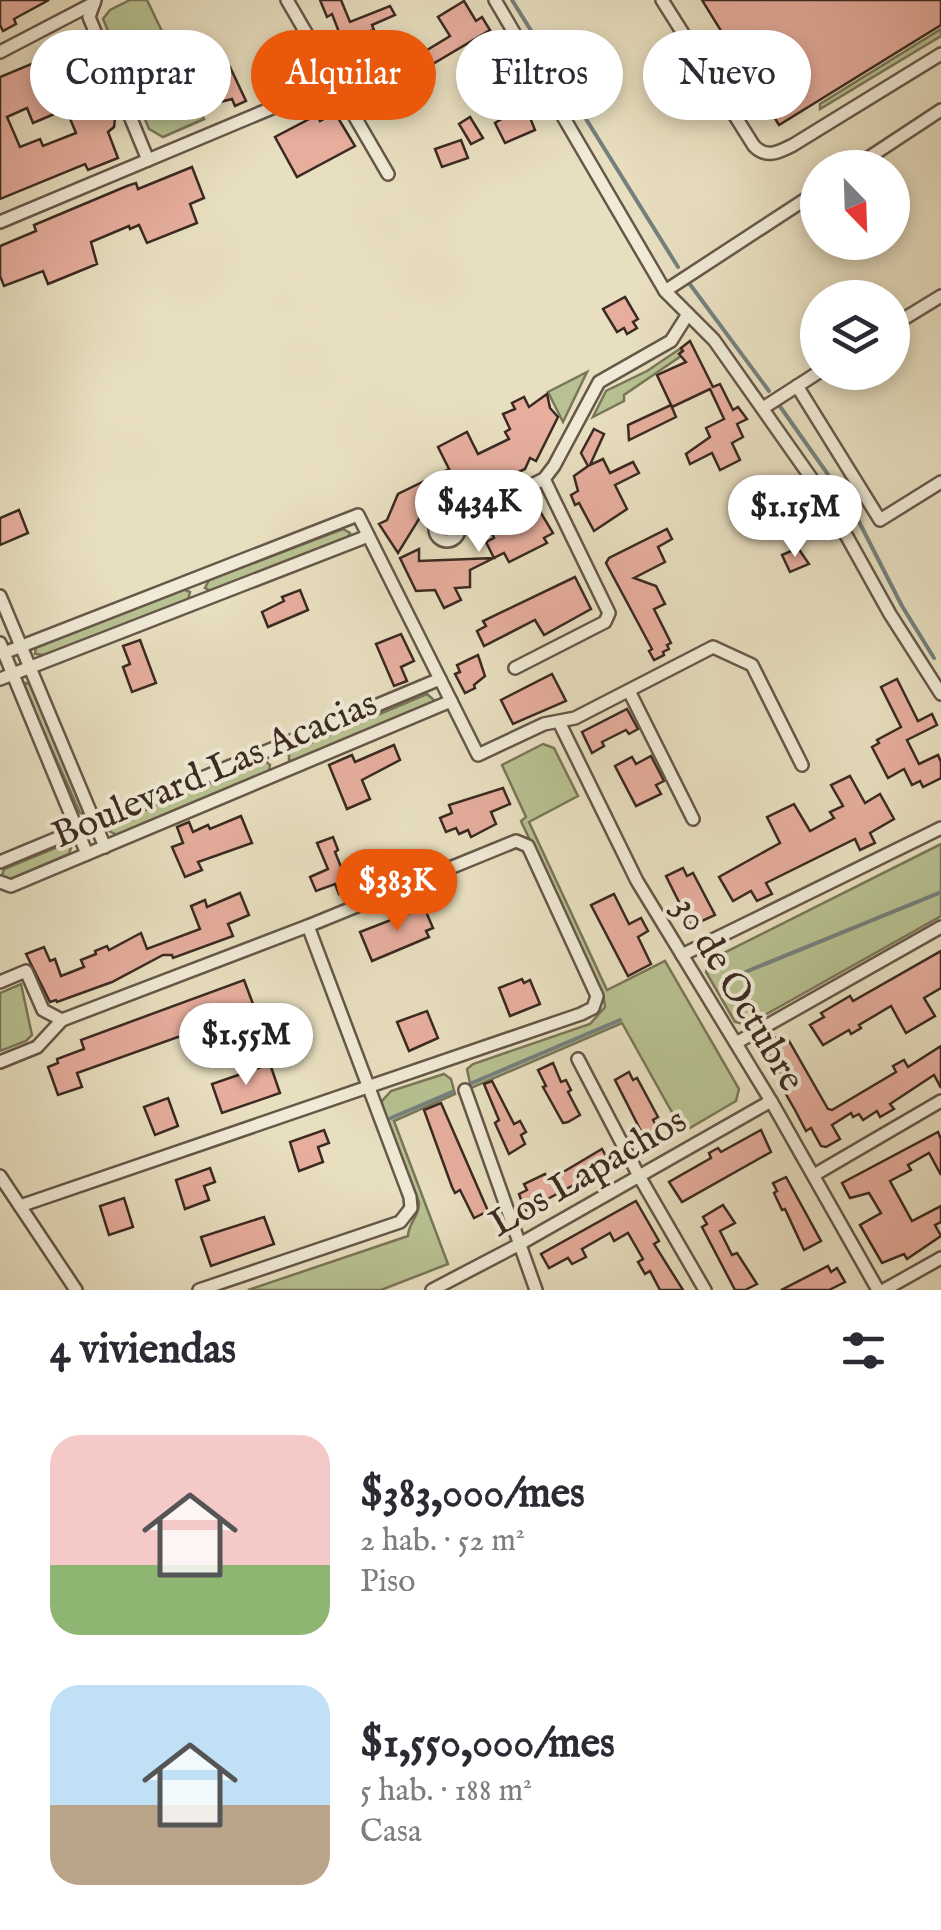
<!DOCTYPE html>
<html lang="es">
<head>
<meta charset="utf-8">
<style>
  :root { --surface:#fff; --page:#f7f7f7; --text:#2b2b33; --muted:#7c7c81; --accent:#ea580c }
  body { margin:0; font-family:"IM FELL English",serif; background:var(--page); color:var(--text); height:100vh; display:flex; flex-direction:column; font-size:38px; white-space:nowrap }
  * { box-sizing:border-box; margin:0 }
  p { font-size:32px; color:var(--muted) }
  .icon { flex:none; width:55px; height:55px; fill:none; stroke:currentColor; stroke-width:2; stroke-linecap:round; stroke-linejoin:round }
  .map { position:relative; height:1290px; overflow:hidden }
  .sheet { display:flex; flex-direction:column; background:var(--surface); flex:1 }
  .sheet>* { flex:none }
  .top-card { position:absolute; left:30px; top:30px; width:882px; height:90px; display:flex; gap:20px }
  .needle { width:65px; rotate:157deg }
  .controls { position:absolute; left:800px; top:150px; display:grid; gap:20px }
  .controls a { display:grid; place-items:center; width:110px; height:110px; border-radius:50%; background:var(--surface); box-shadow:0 5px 15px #0003; font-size:50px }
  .price { position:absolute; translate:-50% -85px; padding:0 22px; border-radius:35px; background:#fff; color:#222; font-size:32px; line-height:65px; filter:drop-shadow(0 2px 5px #0008) }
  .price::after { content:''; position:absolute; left:50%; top:60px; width:30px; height:22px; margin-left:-15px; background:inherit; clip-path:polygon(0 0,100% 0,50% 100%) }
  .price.current { background:var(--accent); color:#fff }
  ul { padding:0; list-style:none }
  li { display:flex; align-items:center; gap:30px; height:250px; padding:0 50px }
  li span { display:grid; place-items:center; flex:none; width:280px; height:200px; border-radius:30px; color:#555 }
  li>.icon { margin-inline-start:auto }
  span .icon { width:120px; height:120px; fill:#fffc; stroke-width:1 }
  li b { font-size:42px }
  h2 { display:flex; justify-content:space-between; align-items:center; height:120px; padding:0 50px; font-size:42px }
  .pill { padding:0 35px; border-radius:45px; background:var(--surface); box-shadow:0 5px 15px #0003; font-size:35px; line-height:90px }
  .pill.current { background:var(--accent); color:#fff }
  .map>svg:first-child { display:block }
  .green { fill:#b8c191; stroke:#797659; stroke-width:2.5 }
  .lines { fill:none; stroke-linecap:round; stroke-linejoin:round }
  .stream { stroke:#74807e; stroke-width:4 }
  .building { fill:#e7ae9e; stroke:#3a2a21; stroke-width:2.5; fill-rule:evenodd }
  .minor-casing { stroke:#665749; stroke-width:16 }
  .minor { stroke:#f0ead6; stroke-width:11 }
  .labels { text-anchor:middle; stroke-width:8; stroke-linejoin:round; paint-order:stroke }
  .street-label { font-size:38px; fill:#3a2a21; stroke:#f0ead6 }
</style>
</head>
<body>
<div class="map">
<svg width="941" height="1290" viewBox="0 0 941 1290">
  <rect width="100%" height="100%" fill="#e8dfc0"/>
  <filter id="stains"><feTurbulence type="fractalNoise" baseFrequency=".002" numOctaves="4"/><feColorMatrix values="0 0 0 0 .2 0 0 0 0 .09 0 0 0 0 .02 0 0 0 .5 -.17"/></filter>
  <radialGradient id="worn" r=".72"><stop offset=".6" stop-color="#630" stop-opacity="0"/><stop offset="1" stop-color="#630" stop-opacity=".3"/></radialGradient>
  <g class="green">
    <polygon points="130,0 147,0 204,119 163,137 149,129 103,19 110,10"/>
    <polygon points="941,29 941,36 820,109 820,104"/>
    <polygon points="681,348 681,356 624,395 624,401 593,417 606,391 647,371"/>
    <polygon points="587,372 563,422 548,392"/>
    <polygon points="343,529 350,533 347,539 213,592 205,588 209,580"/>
    <polygon points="183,589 190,592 188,600 44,655 35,654 36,645"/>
    <polygon points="26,683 30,684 85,810 84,814 80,813 24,687"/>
    <polygon points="427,694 434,700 432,705 294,762 289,760 289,752"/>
    <polygon points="543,744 554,748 578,796 529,822 607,990 665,961 739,1089 736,1101 683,1132 622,1023 471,1088 467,1069 473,1064 590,1024 605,1007 604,999 521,821 526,817 502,765"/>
    <polygon points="265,761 270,765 269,772 117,835 109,831 114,823"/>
    <polygon points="65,844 71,848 69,854 8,880 2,876 4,869"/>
    <polygon points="941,844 941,916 747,1025 735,1022 706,972 710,960"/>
    <polygon points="21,984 32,1035 26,1041 0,1051 0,993"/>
    <path d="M 444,1074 L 451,1079 L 455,1094 L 394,1121 L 448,1264 L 381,1290 L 248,1290 L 408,1236 C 408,1223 420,1216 419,1202 L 382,1110 L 382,1101 L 391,1091 Z"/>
  </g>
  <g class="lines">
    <g class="stream">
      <polyline points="512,0 678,267"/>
      <polyline points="689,283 769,391"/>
      <polyline points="779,405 853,510 902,606 934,658"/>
      <polyline points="721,982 941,892"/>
      <polyline points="472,1083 620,1020"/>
      <polyline points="391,1118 452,1092"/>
    </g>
  </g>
  <g class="building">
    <polygon points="0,0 49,0 14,19 16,24 3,31 0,25"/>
    <polygon points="320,0 341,0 350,22 390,6 395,15 372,25 374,30 370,31 375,44 365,49 362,43 346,50 332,14 327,17"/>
    <polygon points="702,0 941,0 941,25 779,125"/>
    <polygon points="464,1 476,21 482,17 490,30 426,68 419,55 450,36 438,17"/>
    <path d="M 70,36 L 72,41 L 79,39 L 109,114 L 113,112 L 115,118 L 114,127 L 108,132 L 118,158 L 88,170 L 85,164 L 0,199 L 0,77 L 46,58 L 42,49 ZM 27,108 L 33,123 L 66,109 L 76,133 L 43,146 L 40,139 L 20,147 L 7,117 Z"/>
    <polygon points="230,67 246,101 235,106 232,99 220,102 213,86 222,82 218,73"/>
    <polygon points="502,68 525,105 535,130 505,143 495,123 508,115 486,78"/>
    <polygon points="335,113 355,146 297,177 275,137 317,115 320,121"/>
    <polygon points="470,117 483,138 471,144 459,124"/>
    <polygon points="461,140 468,158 442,167 435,149"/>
    <polygon points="192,167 204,198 190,204 197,223 147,243 139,225 130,229 129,226 91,242 97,264 48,284 43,271 4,286 0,276 0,246 36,231 34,225 127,186 136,183 138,189"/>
    <polygon points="625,297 638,319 633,322 637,328 627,334 624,328 617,332 603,309"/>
    <polygon points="690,341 713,387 720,384 733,410 738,407 747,419 737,424 743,437 732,443 740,460 720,470 712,453 690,464 686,454 710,437 706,428 724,419 710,389 672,407 657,375 686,362 679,354 683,351 681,348"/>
    <polygon points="547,394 550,408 558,417 536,461 530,458 525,469 460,499 444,498 432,508 427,506 398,553 379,524 387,520 398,494 449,469 438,447 467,432 478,454 509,439 505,432 510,429 503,414 515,409 512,403 524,397 529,407"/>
    <polygon points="671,405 676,417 629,440 628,425"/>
    <polygon points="594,429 604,434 590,465 603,459 610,473 633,462 639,473 615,485 627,509 594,531 579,503 575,505 571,495 578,491 574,476 588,466 581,453"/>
    <polygon points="780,485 789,504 782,508 786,514 767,523 755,498"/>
    <polygon points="535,503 553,533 544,538 547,543 509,562 504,553 470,570 470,587 455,588 461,600 444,608 435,590 416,591 400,558 419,549 419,561 494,558 486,542 494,538 492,533 499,529 495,523"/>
    <polygon points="19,510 28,533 0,545 0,518"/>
    <polygon points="667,529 672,539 658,547 665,562 634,578 656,586 665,604 654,609 671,643 667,645 669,649 663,652 664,655 654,660 649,651 652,649 606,563 609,558"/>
    <polygon points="798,548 809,564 790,572 782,555"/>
    <polygon points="575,577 591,609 544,635 535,620 484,646 477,631 486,626 483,621"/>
    <polygon points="300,590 308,610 268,627 262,612 284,601 282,597"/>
    <polygon points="401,634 414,661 401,667 407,681 394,686 376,644"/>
    <polygon points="140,640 156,683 132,692 123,667 130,664 123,646"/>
    <polygon points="478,655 485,676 474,685 475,688 465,693 455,674 460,672 457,665"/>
    <polygon points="552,674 566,701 513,724 501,700"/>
    <polygon points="897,679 918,721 932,714 937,725 907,740 919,764 938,755 941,762 941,778 923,787 920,781 912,785 904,769 888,778 872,747 879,743 877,740 901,727 881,687"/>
    <polygon points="627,709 638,729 629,734 626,730 602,742 604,746 592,753 582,732"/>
    <polygon points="394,745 400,760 362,780 370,799 347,809 329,765 352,755 355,762"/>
    <polygon points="651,756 664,781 656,785 661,794 636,806 615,766 632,757 636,764"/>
    <polygon points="850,776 865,803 880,794 894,819 870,833 875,843 860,850 855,839 766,883 772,894 757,901 751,891 733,901 719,877 780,843 767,817 794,804 810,831 834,818 830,812 843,806 831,785"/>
    <polygon points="503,788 510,804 491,812 496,824 471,837 468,830 459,834 456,828 446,832 440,818 452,813 449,805"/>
    <polygon points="241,816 252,843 198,862 202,870 185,877 172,847 183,843 177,827 189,822 193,832 208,825 210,829"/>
    <polygon points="333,837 338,850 335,852 350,889 339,894 335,884 316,891 310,877 328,869 317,843"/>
    <polygon points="683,868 687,876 693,873 715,915 691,926 666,876"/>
    <polygon points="240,893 249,915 228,924 233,936 173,958 172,955 163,955 112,982 57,1002 56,1000 50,1002 26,954 44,947 50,961 55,959 61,976 84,967 81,960 96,954 95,951 107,946 109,950 141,933 147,949 200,929 191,906 205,900 207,907"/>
    <polygon points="614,894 629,924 641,918 648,931 638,937 651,964 628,976 591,905"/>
    <polygon points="424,907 433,928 426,931 429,937 372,961 360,932"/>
    <polygon points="941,951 941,988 924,998 935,1016 906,1033 891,1006 859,1025 861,1028 851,1034 849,1030 823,1045 810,1025 824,1017 821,1013 850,996 853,1001"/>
    <polygon points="522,979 524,983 530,980 540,1004 510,1016 499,988"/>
    <polygon points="244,980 253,1004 247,1006 248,1012 77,1073 82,1087 58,1095 48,1067 58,1063 57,1059 84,1049 81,1040"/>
    <polygon points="427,1011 438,1038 409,1051 397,1022"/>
    <polygon points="780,1035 785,1043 789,1041 828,1109 832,1110 896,1072 893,1066 904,1060 908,1067 941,1046 941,1088 934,1075 890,1104 894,1109 880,1117 877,1111 863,1120 859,1114 853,1117 851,1113 832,1125 840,1139 826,1147 821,1146 811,1128 806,1131 795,1110 783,1089 788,1086 765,1048 767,1043"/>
    <polygon points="553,1063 561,1082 566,1080 571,1090 568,1092 580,1115 568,1122 563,1123 543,1087 546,1086 538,1070"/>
    <polygon points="270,1064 280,1093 222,1113 212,1084"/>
    <polygon points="629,1072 633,1080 637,1078 658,1117 653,1120 657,1127 643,1135 615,1080"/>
    <polygon points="492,1081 514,1124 520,1121 526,1132 521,1135 525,1144 509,1154 495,1123 499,1120 484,1084"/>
    <polygon points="168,1098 178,1126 155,1135 144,1107"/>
    <polygon points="441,1103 488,1211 474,1218 460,1190 455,1193 452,1187 424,1110"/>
    <polygon points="324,1130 329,1143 318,1147 323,1162 299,1171 290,1142"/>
    <polygon points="761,1130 771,1152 682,1202 669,1182 711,1158 709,1153 718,1148 721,1152"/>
    <polygon points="938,1132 941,1139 941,1175 929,1153 908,1165 911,1170 890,1181 912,1221 941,1206 941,1222 935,1225 941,1236 907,1259 904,1254 882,1263 860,1225 881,1213 869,1193 850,1198 842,1183"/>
    <polygon points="602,1149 611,1165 525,1211 519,1194 527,1190 524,1184 545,1174 548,1181"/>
    <polygon points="210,1168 215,1182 204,1186 209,1200 185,1209 176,1180"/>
    <polygon points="786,1177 821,1241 804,1250 785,1209 782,1210 774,1193 777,1191 773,1183"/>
    <polygon points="124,1198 133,1227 109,1235 100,1206"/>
    <polygon points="636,1201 659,1241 654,1244 683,1290 660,1290 650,1271 645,1274 638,1262 643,1259 628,1233 614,1241 610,1233 582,1249 586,1257 572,1264 568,1258 549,1268 541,1254"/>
    <polygon points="723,1205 735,1223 720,1231 732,1255 737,1253 757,1284 745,1290 735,1290 702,1227 707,1224 703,1217"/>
    <polygon points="264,1217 274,1244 211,1266 201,1237"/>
    <polygon points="828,1266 831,1272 837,1268 845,1282 829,1290 781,1290"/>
  </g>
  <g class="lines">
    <g class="minor-casing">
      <g id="minor">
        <polyline points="95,0 89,17 148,160"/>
        <polyline points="287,0 388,174"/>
        <polyline points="495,0 665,291 714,340 826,499 890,614 941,694"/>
        <path d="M 662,0 L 754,146 C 767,159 779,152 793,145 L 941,54"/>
        <polyline points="0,52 94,3"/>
        <polyline points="853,168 941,110"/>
        <polyline points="0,222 334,82"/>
        <polyline points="665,291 818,191"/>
        <polyline points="892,326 941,296"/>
        <polyline points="797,386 880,520 941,482"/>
        <polyline points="763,408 819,372"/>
        <circle cx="447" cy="529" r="12"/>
        <polyline points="457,522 544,479 554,466 599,382 671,341 688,314"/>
        <polyline points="0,596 105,847"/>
        <polyline points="0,643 87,854"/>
        <polyline points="4,653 358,515 478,755 544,724 575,718 713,647 752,665 802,765"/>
        <polyline points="515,668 605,622 609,613 544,479"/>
        <polyline points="0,679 368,536"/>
        <polyline points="629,691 693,819"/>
        <polyline points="559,722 637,881 771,1101 878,1290"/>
        <polyline points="0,862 440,679"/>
        <polyline points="0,882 11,886 451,701"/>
        <polyline points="682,955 941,828"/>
        <polyline points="0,982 26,971 43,1010 62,1020 308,926 516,841 528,846 597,996 593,1008 581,1014 20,1206"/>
        <polyline points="736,1043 941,927"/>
        <polyline points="578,1059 639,1176 705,1290"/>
        <polyline points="0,1062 37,1047 62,1020"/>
        <polyline points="465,1090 536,1290"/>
        <polyline points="814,1175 941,1101"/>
        <polyline points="0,1176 76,1290"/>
        <polyline points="199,1290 400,1222 411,1208 410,1197 308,926"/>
        <polyline points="432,1290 518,1245 771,1101"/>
        <polyline points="884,1290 941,1258"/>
      </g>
    </g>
    <use href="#minor" class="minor"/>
  </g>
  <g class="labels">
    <g class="street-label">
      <text transform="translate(214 768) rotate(-23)" y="13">Boulevard Las Acacias</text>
      <text transform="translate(740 993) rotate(59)" y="13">30 de Octubre</text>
      <text transform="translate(587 1171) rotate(-30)" y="13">Los Lapachos</text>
    </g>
  </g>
  <rect width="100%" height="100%" filter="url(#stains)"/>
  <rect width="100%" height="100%" fill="url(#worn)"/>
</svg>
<div class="controls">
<a><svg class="needle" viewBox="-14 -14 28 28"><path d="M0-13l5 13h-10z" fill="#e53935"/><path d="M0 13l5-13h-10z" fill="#7c7c81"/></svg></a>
<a><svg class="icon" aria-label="layers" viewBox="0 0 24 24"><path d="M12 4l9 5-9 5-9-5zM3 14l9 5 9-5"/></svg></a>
</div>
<b class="price" style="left:479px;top:555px">$434K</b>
<b class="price" style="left:795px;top:560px">$1.15M</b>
<b class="price current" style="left:397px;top:934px">$383K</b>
<b class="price" style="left:246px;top:1088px">$1.55M</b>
<div class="top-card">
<a class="pill">Comprar</a>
<a class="pill current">Alquilar</a>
<a class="pill">Filtros</a>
<a class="pill">Nuevo</a>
</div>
</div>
<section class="sheet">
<h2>4 viviendas<svg class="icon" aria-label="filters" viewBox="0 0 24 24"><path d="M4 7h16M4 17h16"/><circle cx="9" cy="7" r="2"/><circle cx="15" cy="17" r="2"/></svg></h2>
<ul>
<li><span style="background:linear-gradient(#f6c9c9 65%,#8fb573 0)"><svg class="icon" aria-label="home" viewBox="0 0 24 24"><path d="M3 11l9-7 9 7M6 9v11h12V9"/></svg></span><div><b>$383,000/mes</b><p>2 hab. · 52 m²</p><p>Piso</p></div></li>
<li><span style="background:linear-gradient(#bfe0f5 60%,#b9a48a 0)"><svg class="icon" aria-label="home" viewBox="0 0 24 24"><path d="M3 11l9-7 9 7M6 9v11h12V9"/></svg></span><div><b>$1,550,000/mes</b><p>5 hab. · 188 m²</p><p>Casa</p></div></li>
</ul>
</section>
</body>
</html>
